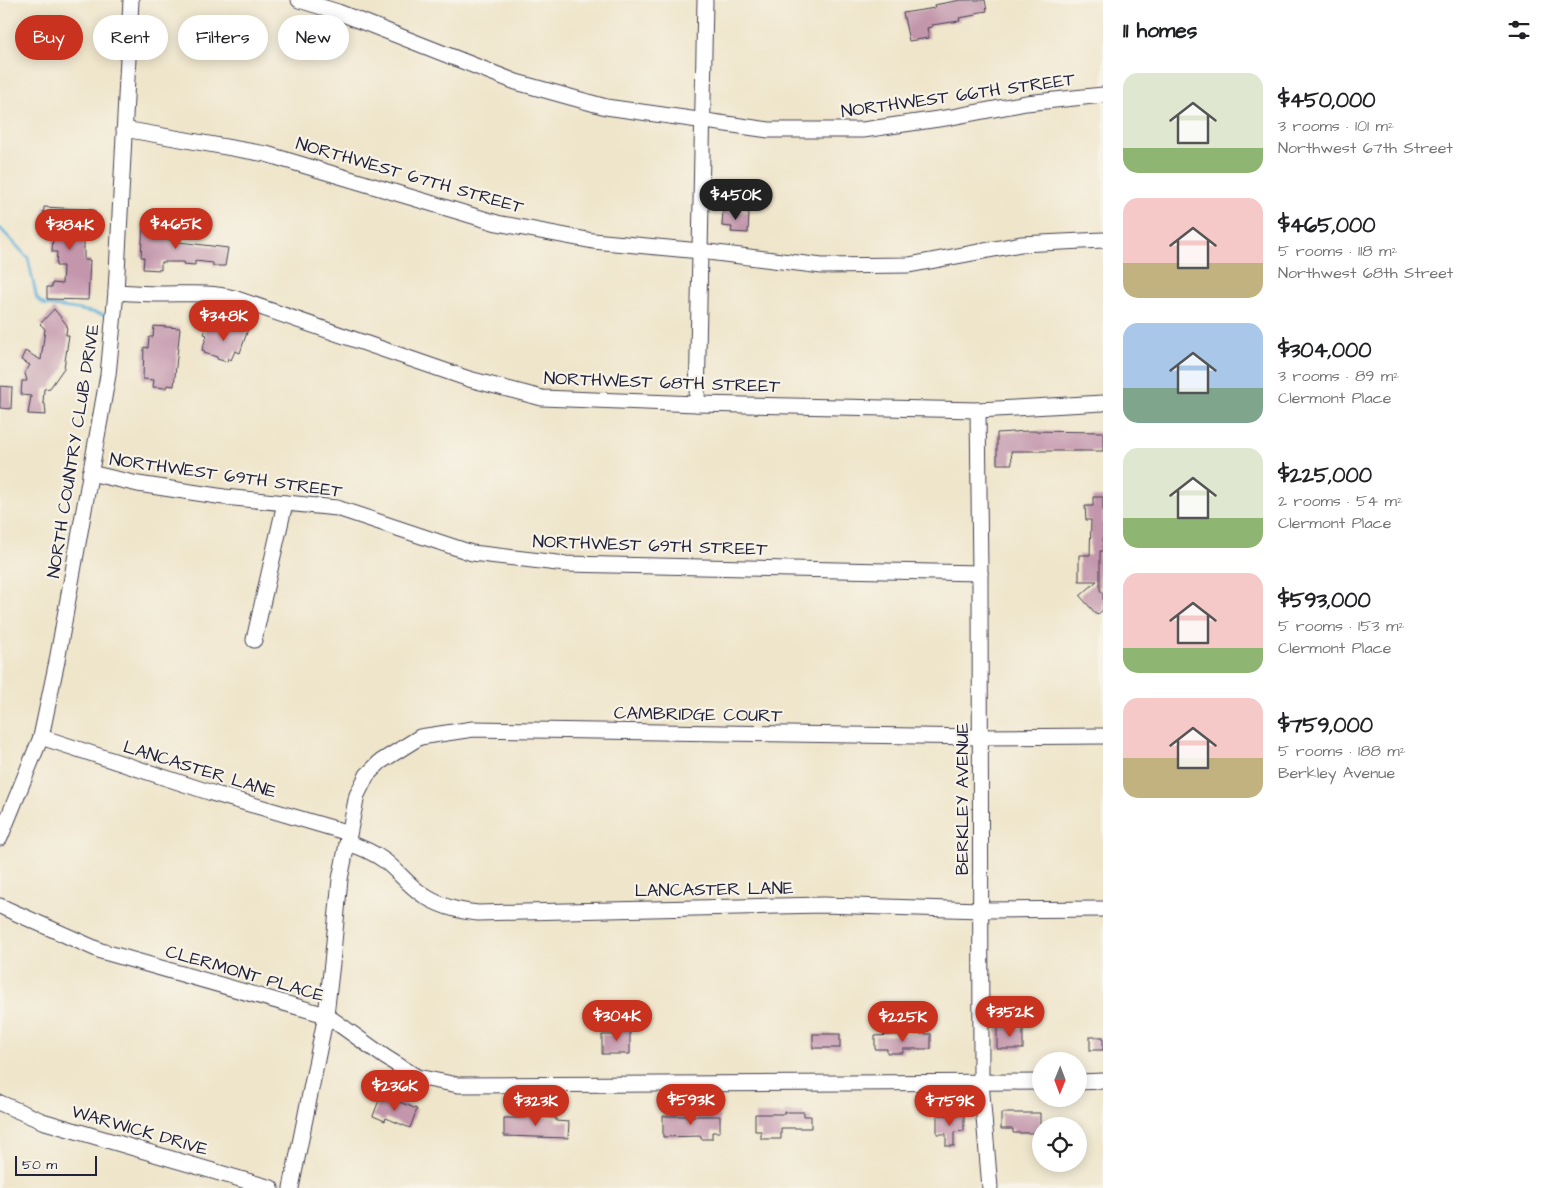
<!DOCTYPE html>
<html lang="en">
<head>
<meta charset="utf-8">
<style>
  :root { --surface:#fff; --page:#f6f6f6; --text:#202124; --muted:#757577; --accent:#c8321e }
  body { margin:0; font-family:"Architects Daughter",sans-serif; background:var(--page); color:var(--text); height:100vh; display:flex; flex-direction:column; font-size:19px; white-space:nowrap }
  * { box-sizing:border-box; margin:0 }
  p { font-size:16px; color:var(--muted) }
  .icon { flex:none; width:28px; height:28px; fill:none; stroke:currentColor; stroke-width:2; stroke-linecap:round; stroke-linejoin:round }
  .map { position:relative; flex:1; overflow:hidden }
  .drawer { display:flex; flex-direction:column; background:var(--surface); width:450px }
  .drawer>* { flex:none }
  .banner { position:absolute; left:15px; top:15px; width:475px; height:45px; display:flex; gap:10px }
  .needle { width:32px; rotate:181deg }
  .fabs { position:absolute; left:1032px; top:1052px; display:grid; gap:10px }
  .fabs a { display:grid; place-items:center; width:55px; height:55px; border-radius:50%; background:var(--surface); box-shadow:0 2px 12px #0003; font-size:25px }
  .scale { position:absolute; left:15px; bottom:12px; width:82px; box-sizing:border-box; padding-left:5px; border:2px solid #22223b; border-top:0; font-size:14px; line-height:18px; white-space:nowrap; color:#22223b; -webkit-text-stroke:4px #f7f3e8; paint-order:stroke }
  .price { position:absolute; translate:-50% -42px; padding:0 11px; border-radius:18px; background:var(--accent); color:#fff; font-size:16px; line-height:32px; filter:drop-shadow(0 1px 2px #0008) }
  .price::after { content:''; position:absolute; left:50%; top:30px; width:15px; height:11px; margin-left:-8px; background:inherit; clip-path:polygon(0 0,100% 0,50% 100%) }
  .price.active { background:#222; color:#fff }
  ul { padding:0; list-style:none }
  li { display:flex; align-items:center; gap:15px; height:125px; padding:0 20px }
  li span { display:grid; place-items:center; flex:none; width:140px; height:100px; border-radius:15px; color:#555 }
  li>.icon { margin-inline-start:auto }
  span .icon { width:60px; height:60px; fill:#fffc; stroke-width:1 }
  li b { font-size:21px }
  h2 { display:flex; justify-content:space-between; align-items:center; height:60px; padding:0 20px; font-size:21px }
  .tag { padding:0 18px; border-radius:22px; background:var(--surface); box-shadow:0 2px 12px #0003; font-size:18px; line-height:45px }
  .tag.active { background:var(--accent); color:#fff }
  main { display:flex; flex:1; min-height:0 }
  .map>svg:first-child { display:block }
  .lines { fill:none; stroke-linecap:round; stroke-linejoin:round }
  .stream { stroke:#5eb0d9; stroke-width:3 }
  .building { fill:#c396ac }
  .minor-casing { stroke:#413f50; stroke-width:17 }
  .minor { stroke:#fff; stroke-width:15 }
  .labels { text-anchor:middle; stroke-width:4.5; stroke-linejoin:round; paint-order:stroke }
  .street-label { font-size:18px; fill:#22223b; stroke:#f7f3e8 }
</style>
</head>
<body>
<main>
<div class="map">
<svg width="1103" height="1188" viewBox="0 0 1103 1188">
  <rect width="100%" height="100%" fill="#f7f3e8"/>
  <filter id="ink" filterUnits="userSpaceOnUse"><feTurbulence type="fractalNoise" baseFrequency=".02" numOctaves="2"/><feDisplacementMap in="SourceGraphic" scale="10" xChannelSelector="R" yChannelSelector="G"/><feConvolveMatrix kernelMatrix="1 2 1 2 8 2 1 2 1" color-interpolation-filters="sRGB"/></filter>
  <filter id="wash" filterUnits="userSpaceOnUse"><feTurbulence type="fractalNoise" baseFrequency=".0096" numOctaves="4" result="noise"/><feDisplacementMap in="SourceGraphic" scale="20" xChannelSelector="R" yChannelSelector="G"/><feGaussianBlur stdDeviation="1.12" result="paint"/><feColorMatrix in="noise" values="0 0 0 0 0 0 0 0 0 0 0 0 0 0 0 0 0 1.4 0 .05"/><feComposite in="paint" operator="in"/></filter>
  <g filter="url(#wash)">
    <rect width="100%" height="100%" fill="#efe5ca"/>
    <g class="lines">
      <polyline class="stream" points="0,228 28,258 37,299 45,305 76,309 106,315"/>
    </g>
    <g id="blocks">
      <g class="building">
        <polygon points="961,0 985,0 987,11 975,13 976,15 959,18 960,21 932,25 932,27 927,28 929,38 909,41 903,13 935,8 934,5"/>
        <polygon points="44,207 95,210 94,227 90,227 89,235 84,235 84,260 90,260 88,300 47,299 47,287 52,287 52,283 62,284 63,266 56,266 57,252 52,252 54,222 43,221"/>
        <polygon points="723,210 749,212 748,233 731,232 732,227 722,226"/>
        <polygon points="143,223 165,225 164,239 171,240 171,241 228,248 225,266 213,266 213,263 195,261 195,265 183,264 184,262 161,262 161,270 143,269 144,257 141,257"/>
        <polygon points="54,309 67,325 66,335 69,335 64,368 50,388 44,389 43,403 45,404 46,415 28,414 31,396 21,395 22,381 27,381 25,373 30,365 21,360 25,351 41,360 45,329 40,324"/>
        <polygon points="208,324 232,330 234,325 248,329 240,353 235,351 231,360 228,358 227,362 217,359 217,357 204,353 205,351 202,350 207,335 204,334"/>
        <polygon points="154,326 180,328 174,386 167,385 166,388 153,387 154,380 143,379 144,347 148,348 149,337 153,337"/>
        <polygon points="0,386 12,387 11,409 0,408"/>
        <polygon points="1028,431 1103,432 1103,451 1011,451 1012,464 997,464 997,433"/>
        <polygon points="1093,497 1103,497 1103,551 1100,551 1100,590 1103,594 1103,610 1097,615 1080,596 1097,581 1079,581 1079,555 1090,555 1091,520 1086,520 1085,506 1093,506"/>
        <polygon points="617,1027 630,1027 630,1054 602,1054 602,1035 617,1035"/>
        <rect x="997" y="1028" width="26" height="21"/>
        <rect x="813" y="1034" width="27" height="14"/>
        <polygon points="913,1034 931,1034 931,1049 903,1049 903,1053 887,1053 887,1049 875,1049 875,1036"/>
        <rect x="1090" y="1037" width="13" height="13"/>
        <polygon points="381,1095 417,1109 410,1128 386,1118 385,1121 373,1116"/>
        <polygon points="784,1112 804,1112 804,1116 811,1116 811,1128 781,1128 781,1139 761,1139 761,1131 755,1131 755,1114 784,1114"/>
        <polygon points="1001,1113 1040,1113 1040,1133 1013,1133 1013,1129 1001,1129"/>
        <polygon points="539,1114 539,1117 556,1118 556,1121 569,1122 568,1138 504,1136 504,1118 526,1118 526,1115"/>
        <polygon points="937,1115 964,1115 964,1131 954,1132 954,1146 946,1146 946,1134 937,1134"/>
        <polygon points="663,1116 720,1116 720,1132 712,1132 712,1139 701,1139 701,1136 663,1137"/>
      </g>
    </g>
  </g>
  <g filter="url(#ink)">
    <use href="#blocks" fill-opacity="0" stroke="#413f50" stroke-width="1"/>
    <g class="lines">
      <g class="minor-casing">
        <g id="minor">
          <polyline points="299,0 338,12 516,82 606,107 769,130 863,130 952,117 1026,103 1103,95"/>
          <polyline points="124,129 266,154 497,223 593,241 700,251 822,266 909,265 1021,244 1103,240"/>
          <path d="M 116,292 C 132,293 148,294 163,294 C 187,294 210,292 234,298 L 469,379 L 542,398 L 697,404 L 978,410 L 1103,403"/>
          <polyline points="697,404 705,0"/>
          <polyline points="978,410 980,573 981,1082 990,1188"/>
          <polyline points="90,473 138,484 224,497 337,508 472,553 566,564 980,573"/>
          <polyline points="254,640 285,503"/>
          <polyline points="41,737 212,793 349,833"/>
          <polyline points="0,838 41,737 57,661 108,375 116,292 131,0"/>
          <path d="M 347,843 C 361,847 373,852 385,861 C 398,871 409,886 423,895 C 439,906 458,911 478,913 L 823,905 L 981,910 L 1103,909"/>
          <polyline points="0,906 101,951 326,1015 385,1057 417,1077 458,1085 1041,1082"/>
          <polyline points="1079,1082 1103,1081"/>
          <polyline points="0,1103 42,1121 271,1188"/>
          <polyline points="291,1188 326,1015 332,963 340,879 357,795 367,775 380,762 420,737 473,729 980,737 1103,736"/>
        </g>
      </g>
      <use href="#minor" class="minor"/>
    </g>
  </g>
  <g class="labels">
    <g class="street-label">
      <text transform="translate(958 95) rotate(-8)" y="6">NORTHWEST 66TH STREET</text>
      <text transform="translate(410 175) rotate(16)" y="6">NORTHWEST 67TH STREET</text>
      <text transform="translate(662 382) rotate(2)" y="6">NORTHWEST 68TH STREET</text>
      <text transform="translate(73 451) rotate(-81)" y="6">NORTH COUNTRY CLUB DRIVE</text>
      <text transform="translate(226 475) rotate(8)" y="6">NORTHWEST 69TH STREET</text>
      <text transform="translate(650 545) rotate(2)" y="6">NORTHWEST 69TH STREET</text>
      <text transform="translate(698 714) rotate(1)" y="6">CAMBRIDGE COURT</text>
      <text transform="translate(200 769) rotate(17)" y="6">LANCASTER LANE</text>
      <text transform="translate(962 799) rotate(-90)" y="6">BERKLEY AVENUE</text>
      <text transform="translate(714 889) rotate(-1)" y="6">LANCASTER LANE</text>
      <text transform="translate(245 973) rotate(16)" y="6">CLERMONT PLACE</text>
      <text transform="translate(140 1130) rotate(16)" y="6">WARWICK DRIVE</text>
    </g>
  </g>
</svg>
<div class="fabs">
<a><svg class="needle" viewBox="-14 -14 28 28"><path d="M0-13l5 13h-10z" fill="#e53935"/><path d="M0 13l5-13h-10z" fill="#757577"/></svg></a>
<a><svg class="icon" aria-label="locate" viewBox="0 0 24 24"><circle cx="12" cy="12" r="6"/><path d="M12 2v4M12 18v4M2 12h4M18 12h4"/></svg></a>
</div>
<div class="scale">50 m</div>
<b class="price active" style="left:736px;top:221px">$450K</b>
<b class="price" style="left:176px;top:250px">$465K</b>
<b class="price" style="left:70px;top:251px">$384K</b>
<b class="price" style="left:224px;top:342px">$348K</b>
<b class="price" style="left:1010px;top:1038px">$352K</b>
<b class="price" style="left:617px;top:1042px">$304K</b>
<b class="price" style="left:903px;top:1043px">$225K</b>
<b class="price" style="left:395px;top:1112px">$236K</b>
<b class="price" style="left:691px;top:1126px">$593K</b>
<b class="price" style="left:536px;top:1127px">$323K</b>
<b class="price" style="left:950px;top:1127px">$759K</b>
<div class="banner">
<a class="tag active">Buy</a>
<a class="tag">Rent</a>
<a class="tag">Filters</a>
<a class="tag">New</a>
</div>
</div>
<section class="drawer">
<h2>11 homes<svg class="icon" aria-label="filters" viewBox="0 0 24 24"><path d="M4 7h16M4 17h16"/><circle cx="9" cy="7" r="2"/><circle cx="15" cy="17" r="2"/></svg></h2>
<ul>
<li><span style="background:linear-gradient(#dfe7d0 75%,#8fb573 0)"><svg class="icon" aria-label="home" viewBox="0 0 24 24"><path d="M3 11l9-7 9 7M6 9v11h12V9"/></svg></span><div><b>$450,000</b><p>3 rooms · 101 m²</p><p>Northwest 67th Street</p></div></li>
<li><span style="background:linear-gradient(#f6c9c9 65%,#c2b280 0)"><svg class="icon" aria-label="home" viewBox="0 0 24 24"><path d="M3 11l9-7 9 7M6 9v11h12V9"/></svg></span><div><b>$465,000</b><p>5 rooms · 118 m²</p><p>Northwest 68th Street</p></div></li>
<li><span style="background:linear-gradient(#a9c7e8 65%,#7fa58c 0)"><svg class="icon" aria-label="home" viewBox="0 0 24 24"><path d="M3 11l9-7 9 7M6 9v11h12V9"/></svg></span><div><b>$304,000</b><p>3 rooms · 89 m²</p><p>Clermont Place</p></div></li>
<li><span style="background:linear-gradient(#dfe7d0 70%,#8fb573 0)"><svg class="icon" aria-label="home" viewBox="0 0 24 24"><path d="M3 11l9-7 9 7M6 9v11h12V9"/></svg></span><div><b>$225,000</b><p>2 rooms · 54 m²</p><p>Clermont Place</p></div></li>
<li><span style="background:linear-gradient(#f6c9c9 75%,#8fb573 0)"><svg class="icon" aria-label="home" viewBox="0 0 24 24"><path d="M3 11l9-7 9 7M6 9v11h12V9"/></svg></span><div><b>$593,000</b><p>5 rooms · 153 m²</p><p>Clermont Place</p></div></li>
<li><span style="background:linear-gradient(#f6c9c9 60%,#c2b280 0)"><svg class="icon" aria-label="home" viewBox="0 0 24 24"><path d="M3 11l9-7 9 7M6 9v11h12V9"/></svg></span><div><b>$759,000</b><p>5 rooms · 188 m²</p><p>Berkley Avenue</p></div></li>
</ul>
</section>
</main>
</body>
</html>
